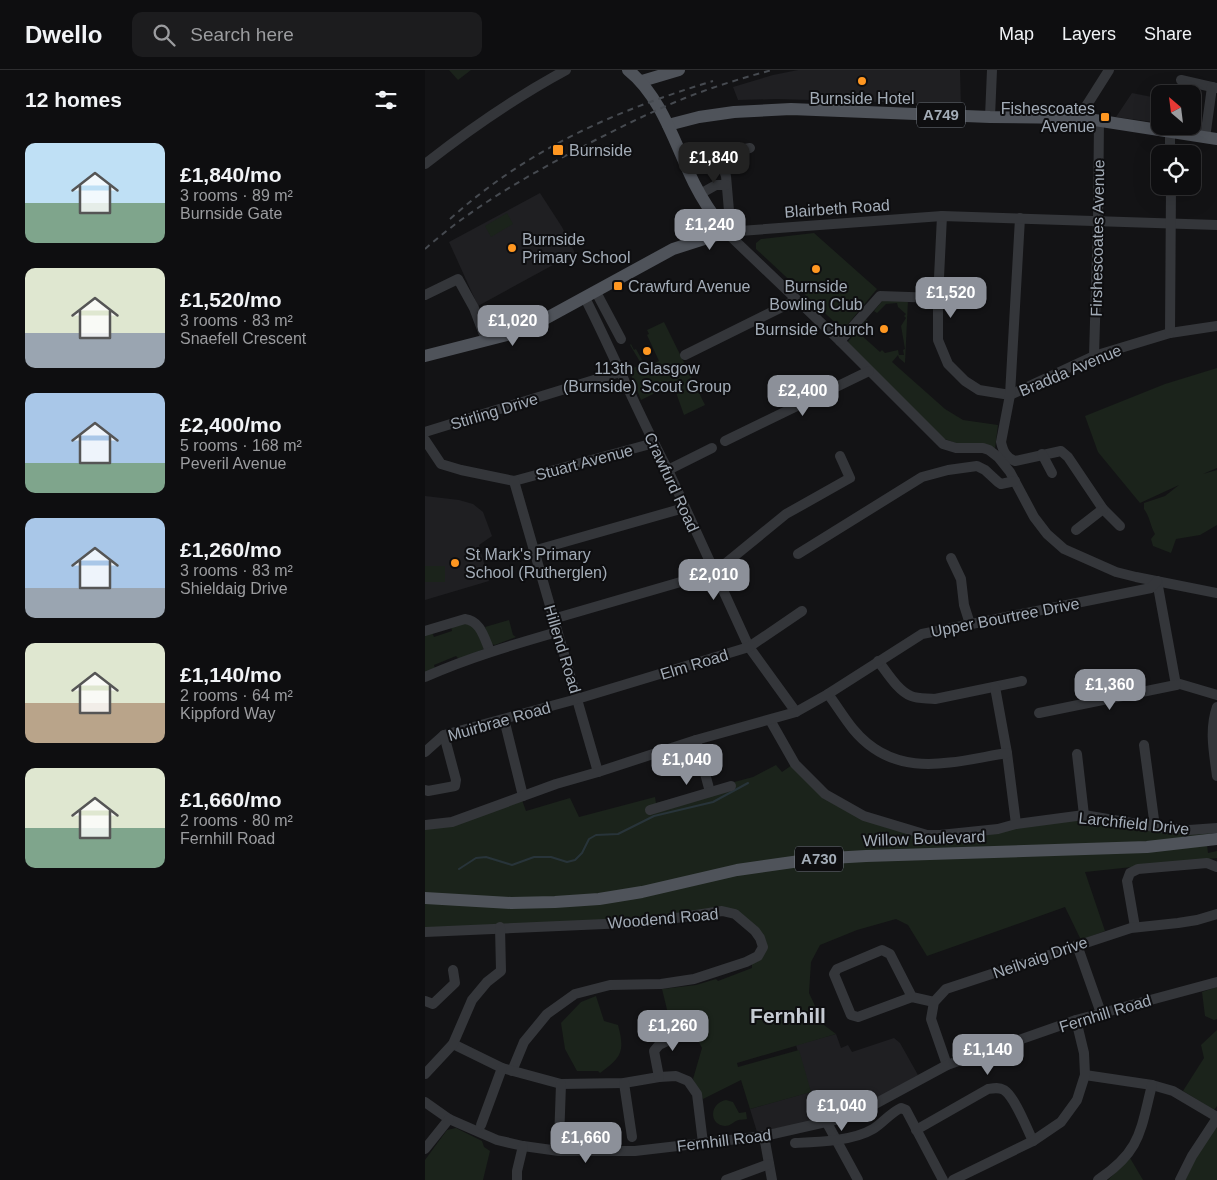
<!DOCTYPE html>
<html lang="en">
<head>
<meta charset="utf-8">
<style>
  :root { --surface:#0e0e10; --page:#1c1c1e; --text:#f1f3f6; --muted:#9b9c9f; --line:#2e2e30; --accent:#8c9099 }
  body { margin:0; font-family:Arial,sans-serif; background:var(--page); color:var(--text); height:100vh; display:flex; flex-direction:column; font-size:19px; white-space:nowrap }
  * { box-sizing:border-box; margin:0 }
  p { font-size:16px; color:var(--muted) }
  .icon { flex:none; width:28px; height:28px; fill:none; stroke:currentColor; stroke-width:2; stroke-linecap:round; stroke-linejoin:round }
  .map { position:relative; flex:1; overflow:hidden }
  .drawer { display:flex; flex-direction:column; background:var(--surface); width:425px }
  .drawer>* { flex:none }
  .needle { width:32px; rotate:332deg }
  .fabs { position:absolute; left:726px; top:15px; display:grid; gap:10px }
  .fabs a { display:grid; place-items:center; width:50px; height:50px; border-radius:10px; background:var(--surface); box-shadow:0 5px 20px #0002,0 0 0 1px var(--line); font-size:25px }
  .price { position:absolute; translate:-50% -42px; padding:0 11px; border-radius:10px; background:var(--accent); color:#fff; font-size:16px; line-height:32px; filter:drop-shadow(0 1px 2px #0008) }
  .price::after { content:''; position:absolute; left:50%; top:30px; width:15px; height:11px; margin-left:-8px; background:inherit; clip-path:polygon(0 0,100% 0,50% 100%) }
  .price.active { background:#222; color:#fff }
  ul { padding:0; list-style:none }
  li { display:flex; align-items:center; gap:15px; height:125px; padding:0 25px }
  li span { display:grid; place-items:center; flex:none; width:140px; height:100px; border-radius:10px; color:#555 }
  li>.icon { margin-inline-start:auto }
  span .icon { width:60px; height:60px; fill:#fffc; stroke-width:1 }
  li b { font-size:21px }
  h2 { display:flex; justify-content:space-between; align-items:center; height:60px; padding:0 25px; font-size:21px }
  header { display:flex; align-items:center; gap:30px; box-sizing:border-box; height:70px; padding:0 25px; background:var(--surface); border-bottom:1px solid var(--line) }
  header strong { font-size:24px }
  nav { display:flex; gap:28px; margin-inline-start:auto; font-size:18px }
  .search { width:350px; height:45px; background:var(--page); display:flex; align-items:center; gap:12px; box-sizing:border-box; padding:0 18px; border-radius:10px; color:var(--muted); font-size:19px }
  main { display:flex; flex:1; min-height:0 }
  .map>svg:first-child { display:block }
  .built { fill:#1f1f22 }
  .green { fill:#1b231b }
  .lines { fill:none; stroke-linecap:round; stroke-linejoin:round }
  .stream { stroke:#28343a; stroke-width:2 }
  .minor { stroke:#34363a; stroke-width:10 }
  .major { stroke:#4f535a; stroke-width:12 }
  .rail { stroke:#464a50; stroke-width:2; stroke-dasharray:6 5; stroke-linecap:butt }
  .poi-dot { fill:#ff9721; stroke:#0e0e10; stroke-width:2 }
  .labels { text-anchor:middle; stroke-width:4; stroke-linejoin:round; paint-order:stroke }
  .shield { fill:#0e0e10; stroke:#767d85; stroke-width:1 }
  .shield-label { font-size:15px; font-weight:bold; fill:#a3acb7 }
  .poi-label { font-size:16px; fill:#a3acb7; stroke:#0e0e10; text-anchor:start }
  .street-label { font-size:16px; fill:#a3acb7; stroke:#0e0e10 }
  .district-label { font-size:21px; font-weight:bold; fill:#c5cad2; stroke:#0e0e10 }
</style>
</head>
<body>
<header>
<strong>Dwello</strong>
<div class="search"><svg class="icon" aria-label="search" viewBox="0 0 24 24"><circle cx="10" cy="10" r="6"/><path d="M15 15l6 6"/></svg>Search here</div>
<nav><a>Map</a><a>Layers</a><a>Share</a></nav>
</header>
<main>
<section class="drawer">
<h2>12 homes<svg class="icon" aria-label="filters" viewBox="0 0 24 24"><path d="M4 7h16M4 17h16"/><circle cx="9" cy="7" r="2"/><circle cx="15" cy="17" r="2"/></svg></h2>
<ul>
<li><span style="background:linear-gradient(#bfe0f5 60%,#7fa58c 0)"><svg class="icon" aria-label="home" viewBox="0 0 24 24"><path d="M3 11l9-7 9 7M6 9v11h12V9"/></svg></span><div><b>£1,840/mo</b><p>3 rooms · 89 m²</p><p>Burnside Gate</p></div></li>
<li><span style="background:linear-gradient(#dfe7d0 65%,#9aa5b1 0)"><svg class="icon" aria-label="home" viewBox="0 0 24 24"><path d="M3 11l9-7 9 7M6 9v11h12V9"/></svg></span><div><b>£1,520/mo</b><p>3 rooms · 83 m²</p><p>Snaefell Crescent</p></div></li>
<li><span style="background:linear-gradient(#a9c7e8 70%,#7fa58c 0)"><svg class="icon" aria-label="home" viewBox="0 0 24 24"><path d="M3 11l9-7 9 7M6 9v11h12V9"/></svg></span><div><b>£2,400/mo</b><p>5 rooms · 168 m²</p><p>Peveril Avenue</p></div></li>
<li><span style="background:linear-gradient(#a9c7e8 70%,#9aa5b1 0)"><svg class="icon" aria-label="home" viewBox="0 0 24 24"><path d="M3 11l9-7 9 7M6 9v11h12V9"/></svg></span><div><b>£1,260/mo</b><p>3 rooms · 83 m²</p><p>Shieldaig Drive</p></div></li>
<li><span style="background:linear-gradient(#dfe7d0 60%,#b9a48a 0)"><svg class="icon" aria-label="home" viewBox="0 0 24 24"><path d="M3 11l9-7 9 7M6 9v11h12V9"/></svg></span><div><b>£1,140/mo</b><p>2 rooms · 64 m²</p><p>Kippford Way</p></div></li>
<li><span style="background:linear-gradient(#dfe7d0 60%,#7fa58c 0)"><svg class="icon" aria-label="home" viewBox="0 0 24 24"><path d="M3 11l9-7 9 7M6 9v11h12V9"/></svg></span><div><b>£1,660/mo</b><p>2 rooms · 80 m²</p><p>Fernhill Road</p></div></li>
</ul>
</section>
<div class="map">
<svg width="792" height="1110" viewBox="0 0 792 1110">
  <rect width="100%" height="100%" fill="#131315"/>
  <g class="built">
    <polygon points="373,0 535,0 536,37 490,33 352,29 313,30 308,17 348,5"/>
    <polygon points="707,23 727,27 735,40 735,53 691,47"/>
    <polygon points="115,123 137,157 150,183 53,236 24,172"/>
    <polygon points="0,426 34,430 48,434 58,442 67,466 54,475 64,511 0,530"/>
    <polygon points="411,964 416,978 423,975 427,982 469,968 475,973 493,1005 442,1034 402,1049 332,1062 325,1039 385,1022 371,975"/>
  </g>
  <g class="green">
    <polygon points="24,0 46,0 33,10"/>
    <polygon points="82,143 88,154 66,167 60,156"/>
    <polygon points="389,163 452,219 418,260 331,179 331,173 336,169"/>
    <polygon points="458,230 483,230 480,293 474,288 473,285 467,292 520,339 538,350 573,355 570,379 536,375 517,368 422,273 441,249 445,254 436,265 455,282 457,280 460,283 473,280 474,285 479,285 478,280 480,279 476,256 481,248 479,246 481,244 473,237 472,233 461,234 452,243 449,241"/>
    <polygon points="239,252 280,335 259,345 248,314 216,330 204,299 217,295 205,275 206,274 209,280 211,279 221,297 234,291 222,265 224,264 222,260"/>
    <path d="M 792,298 L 792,398 L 778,404 L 792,400 L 792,455 L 775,465 L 751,469 L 746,483 L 728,476 L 726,469 L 730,464 C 725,455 725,447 719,439 L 719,433 L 740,426 L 754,415 L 715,433 L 673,382 L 660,346 L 740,314 Z"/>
    <rect x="0" y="496" width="20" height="16"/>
    <polygon points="84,550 88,565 91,567 70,575 66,574 60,557"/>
    <polygon points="38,552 49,554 59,579 34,589 31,586 9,595 10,599 0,603 0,564 7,562 9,567 27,561 26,556"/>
    <path d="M 351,695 L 357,702 L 367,695 L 407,733 L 503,768 L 650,749 L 792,760 L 781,766 L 783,783 L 792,781 L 792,788 L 660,802 L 680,861 L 656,870 L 640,837 L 502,886 L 483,855 L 471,849 L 432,860 L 395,875 L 386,892 L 384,923 L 399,955 L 411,964 L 312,993 L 313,997 L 374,980 L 386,1022 L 325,1039 L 316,1010 L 278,1029 L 268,1009 L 277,978 L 265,955 L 258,958 L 255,957 L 252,952 L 246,956 L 237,919 L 271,915 L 291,909 L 293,911 L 327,898 L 327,893 L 342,878 C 342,862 327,854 316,844 L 0,859 L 0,758 L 97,730 L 101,741 L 145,728 L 154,747 L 230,727 L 231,733 L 328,707 Z"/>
    <polygon points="792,917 792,949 789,950 780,946 777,922"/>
    <path d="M 171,926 L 179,951 L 193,955 C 200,981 197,987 175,1003 L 173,1001 L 152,1001 L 140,979 L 136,953 L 156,932 Z"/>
    <polygon points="792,960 792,1036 789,1040 758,1021 779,988 776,975"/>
    <path d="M 301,1030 L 308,1032 L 314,1043 L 321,1042 L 322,1049 C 319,1050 314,1049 311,1051 C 307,1053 305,1056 300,1056 C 284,1055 284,1033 301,1030 Z"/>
    <polygon points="792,1056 792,1110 756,1110"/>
    <polygon points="31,1058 57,1071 59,1077 65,1081 58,1110 0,1110 0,1090 22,1060"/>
    <polygon points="705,1088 718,1110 683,1110"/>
  </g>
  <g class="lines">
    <polyline class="stream" points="34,799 51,788 61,787 87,795 109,787 126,787 142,792 150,790 157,783 164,769 171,765 193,764 229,746 288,732 323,713"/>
    <g class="minor">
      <polyline points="756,10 792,18"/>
      <polyline points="565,47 567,0"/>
      <polyline points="657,48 660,38 684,0"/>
      <polyline points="745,63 745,84"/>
      <polyline points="780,68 787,17"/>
      <polyline points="293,84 301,106 304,141"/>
      <polyline points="280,86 325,78"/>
      <path d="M 0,94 C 46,58 89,28 141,0"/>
      <polyline points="275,124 291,115 301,115"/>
      <polyline points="517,146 513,228 513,270 523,294 540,311 554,320 585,325 669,286 745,263 792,256"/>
      <path d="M 595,148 L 585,325 L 576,372 C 578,381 581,388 590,391 L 636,381 L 643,387 L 678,439 L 695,456"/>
      <polyline points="301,162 415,271 518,374 531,378 558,378 564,380 573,387 585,402 609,447 622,464 639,479 691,502 711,507 792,523"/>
      <polyline points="301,162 517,146 792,155"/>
      <polyline points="171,222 196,269"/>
      <polyline points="0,225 33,209 49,238 61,270"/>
      <path d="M 160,228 C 189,285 213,344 243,400 L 324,577 L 371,642"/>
      <polyline points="745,263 746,116"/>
      <polyline points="415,271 455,226 513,228"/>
      <polyline points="260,285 371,230"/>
      <polyline points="669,286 673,151 674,50"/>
      <polyline points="0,362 195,302"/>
      <polyline points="0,370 16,394 36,400 89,411 229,373"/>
      <polyline points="300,371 444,301"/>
      <polyline points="617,384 627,403"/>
      <polyline points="243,400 287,378"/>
      <polyline points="89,411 173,702"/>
      <polyline points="651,460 678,439"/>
      <polyline points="108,481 259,438"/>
      <polyline points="373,484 497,407 523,400 552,396 560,400 573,412 576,414 590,411"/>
      <polyline points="526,488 536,509 539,535 545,554"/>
      <polyline points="732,511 751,615 755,614 792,625"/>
      <polyline points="128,549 290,502 361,444 425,408 415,386"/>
      <path d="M 0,561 L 40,549 C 56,551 59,568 65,581"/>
      <path d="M 453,591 C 462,602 472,620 486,626 C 493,629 502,628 510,629 L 597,611"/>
      <path d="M 0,607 C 43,588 87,575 132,562"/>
      <polyline points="570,617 582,683 591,754"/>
      <path d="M 403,624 C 412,636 419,648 428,659 C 471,711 526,692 582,683"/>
      <path d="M 792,637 C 784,660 789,683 792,706"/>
      <polyline points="614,643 751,615"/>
      <polyline points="79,649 98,726"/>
      <polyline points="345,650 370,694 400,724 439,746 502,765 515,765 573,759 591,754 659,745 730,757 764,760 792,758"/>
      <polyline points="271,670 285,722"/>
      <polyline points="719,675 730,757"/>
      <polyline points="0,682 19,665 152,629 324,577 377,541"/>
      <polyline points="652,684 659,745"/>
      <polyline points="0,720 3,721 30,716 31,710 19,665"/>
      <polyline points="225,740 306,716"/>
      <polyline points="0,755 27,752 131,714 173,702 271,670 371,642 403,624 497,564 726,518 732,511"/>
      <polyline points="710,857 702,811 705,803 713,799 782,793 792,797"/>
      <polyline points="0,862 225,852 297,841 310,844 330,861 335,868 338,877 333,886 321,892 269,909 236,914 185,915 150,924 122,944 99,972 87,1001"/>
      <polyline points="652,875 676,943"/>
      <polyline points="487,927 465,884 457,880 412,899 409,904 426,945 433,947 487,927 509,932"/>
      <polyline points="0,931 8,934 30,913 28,900"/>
      <polyline points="28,974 77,998 136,1014 199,1013 234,1007 251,1006 263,1011 272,1024 278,1073"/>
      <polyline points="522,995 506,949 509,932 521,919 706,858 753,853 772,850 792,844"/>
      <polyline points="0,1004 28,974 47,930 62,912 76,901 75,857"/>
      <polyline points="660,1005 727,1015 748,1021 792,1047"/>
      <polyline points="234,1007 229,981 234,975 265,960"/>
      <polyline points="199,1013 207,1067"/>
      <polyline points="0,1032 24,1049 72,1070 98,1076 134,1081 210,1081 339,1066 414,1049 437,1041 522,995 651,950 792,912"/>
      <polyline points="402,1053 433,1110"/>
      <polyline points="56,1055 77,998"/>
      <path d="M 491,1060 L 563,1019 C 569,1018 574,1017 579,1020 C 590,1027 602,1059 608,1071"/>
      <polyline points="339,1066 347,1110"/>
      <polyline points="134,1071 136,1014"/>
      <path d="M 370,1073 C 393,1072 428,1071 448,1059 C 458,1053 465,1043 476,1038 L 481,1040 L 518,1110"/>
      <polyline points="0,1079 24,1049"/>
      <polyline points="92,1110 92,1101 98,1076"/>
      <polyline points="301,1110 344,1094"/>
      <polyline points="528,1110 608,1071 636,1052 652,1030 660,1005 659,983 651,950"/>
      <path d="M 673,1110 C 716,1081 715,1062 727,1015"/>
      <polyline points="755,1110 767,1086 792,1048"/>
    </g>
    <g class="major">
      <polyline points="217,11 254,0"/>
      <polyline points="243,55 274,47 309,42 366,39 565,47 657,48 792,69"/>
      <path d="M 0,286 L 82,265 L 118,250 L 248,179 L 301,162 C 288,146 278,131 269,113 C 250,75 237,27 203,0"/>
      <polyline points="0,828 86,833 130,832 174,829 217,822 312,800 389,789 441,786 722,777 792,769"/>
    </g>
    <g class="rail">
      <path d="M 25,149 C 103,79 189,41 288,11"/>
      <path d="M 0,179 C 46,138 99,108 153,79 C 188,61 223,43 260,28 C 288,17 317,8 347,0"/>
    </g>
  </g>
  <g class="poi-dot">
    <circle cx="437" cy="11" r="5"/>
    <rect x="675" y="42" width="10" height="10" rx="2.5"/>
    <rect x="127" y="74" width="12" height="12" rx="2.5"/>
    <circle cx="87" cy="178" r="5"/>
    <circle cx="391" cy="199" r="5"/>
    <rect x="188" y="211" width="10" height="10" rx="2.5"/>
    <circle cx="459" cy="259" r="5"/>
    <circle cx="222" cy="281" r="5"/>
    <circle cx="30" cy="493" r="5"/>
  </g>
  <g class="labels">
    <g class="shield">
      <rect x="492" y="32.5" width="48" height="25" rx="4"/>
      <rect x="370" y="776.5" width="48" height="25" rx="4"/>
    </g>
    <g class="shield-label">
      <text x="516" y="50">A749</text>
      <text x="394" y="794">A730</text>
    </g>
    <g class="poi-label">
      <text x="437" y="34" text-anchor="middle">Burnside Hotel</text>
      <text x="670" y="44" text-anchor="end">Fishescoates<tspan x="670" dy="18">Avenue</tspan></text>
      <text x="144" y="86">Burnside</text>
      <text x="97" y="175">Burnside<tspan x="97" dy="18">Primary School</tspan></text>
      <text x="203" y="222">Crawfurd Avenue</text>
      <text x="391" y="222" text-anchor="middle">Burnside<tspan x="391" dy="18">Bowling Club</tspan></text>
      <text x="449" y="265" text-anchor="end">Burnside Church</text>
      <text x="222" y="304" text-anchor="middle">113th Glasgow<tspan x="222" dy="18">(Burnside) Scout Group</tspan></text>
      <text x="40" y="490">St Mark's Primary<tspan x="40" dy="18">School (Rutherglen)</tspan></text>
    </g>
    <g class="street-label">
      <text transform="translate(412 138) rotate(-4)" y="6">Blairbeth Road</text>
      <text transform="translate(672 168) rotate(-89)" y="6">Firshescoates Avenue</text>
      <text transform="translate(645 300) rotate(-23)" y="6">Bradda Avenue</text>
      <text transform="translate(69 341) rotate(-17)" y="6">Stirling Drive</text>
      <text transform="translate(159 392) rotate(-15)" y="6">Stuart Avenue</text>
      <text transform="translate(247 412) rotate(65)" y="6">Crawfurd Road</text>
      <text transform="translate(580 547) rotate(-11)" y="6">Upper Bourtree Drive</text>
      <text transform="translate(138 579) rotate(73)" y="6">Hillend Road</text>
      <text transform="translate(269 594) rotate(-17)" y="6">Elm Road</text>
      <text transform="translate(74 651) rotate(-16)" y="6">Muirbrae Road</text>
      <text transform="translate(709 753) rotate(6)" y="6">Larchfield Drive</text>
      <text transform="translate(499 768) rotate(-2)" y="6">Willow Boulevard</text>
      <text transform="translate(238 848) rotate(-5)" y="6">Woodend Road</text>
      <text transform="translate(615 887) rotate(-19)" y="6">Neilvaig Drive</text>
      <text transform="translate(680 943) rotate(-17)" y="6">Fernhill Road</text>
      <text transform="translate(299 1070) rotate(-7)" y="6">Fernhill Road</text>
    </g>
    <g class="district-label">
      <text x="363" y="953">Fernhill</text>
    </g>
  </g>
</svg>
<div class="fabs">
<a><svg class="needle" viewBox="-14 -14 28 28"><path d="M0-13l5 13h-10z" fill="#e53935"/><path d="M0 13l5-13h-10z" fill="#9b9c9f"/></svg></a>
<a><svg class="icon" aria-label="locate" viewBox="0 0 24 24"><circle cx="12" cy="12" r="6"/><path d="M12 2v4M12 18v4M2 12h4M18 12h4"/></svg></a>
</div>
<b class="price active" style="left:289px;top:114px">£1,840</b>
<b class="price" style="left:285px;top:181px">£1,240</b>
<b class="price" style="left:526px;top:249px">£1,520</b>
<b class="price" style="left:88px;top:277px">£1,020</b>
<b class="price" style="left:378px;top:347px">£2,400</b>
<b class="price" style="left:289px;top:531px">£2,010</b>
<b class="price" style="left:685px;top:641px">£1,360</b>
<b class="price" style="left:262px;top:716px">£1,040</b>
<b class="price" style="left:248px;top:982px">£1,260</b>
<b class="price" style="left:563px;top:1006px">£1,140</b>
<b class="price" style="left:417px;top:1062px">£1,040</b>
<b class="price" style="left:161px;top:1094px">£1,660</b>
</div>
</main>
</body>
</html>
